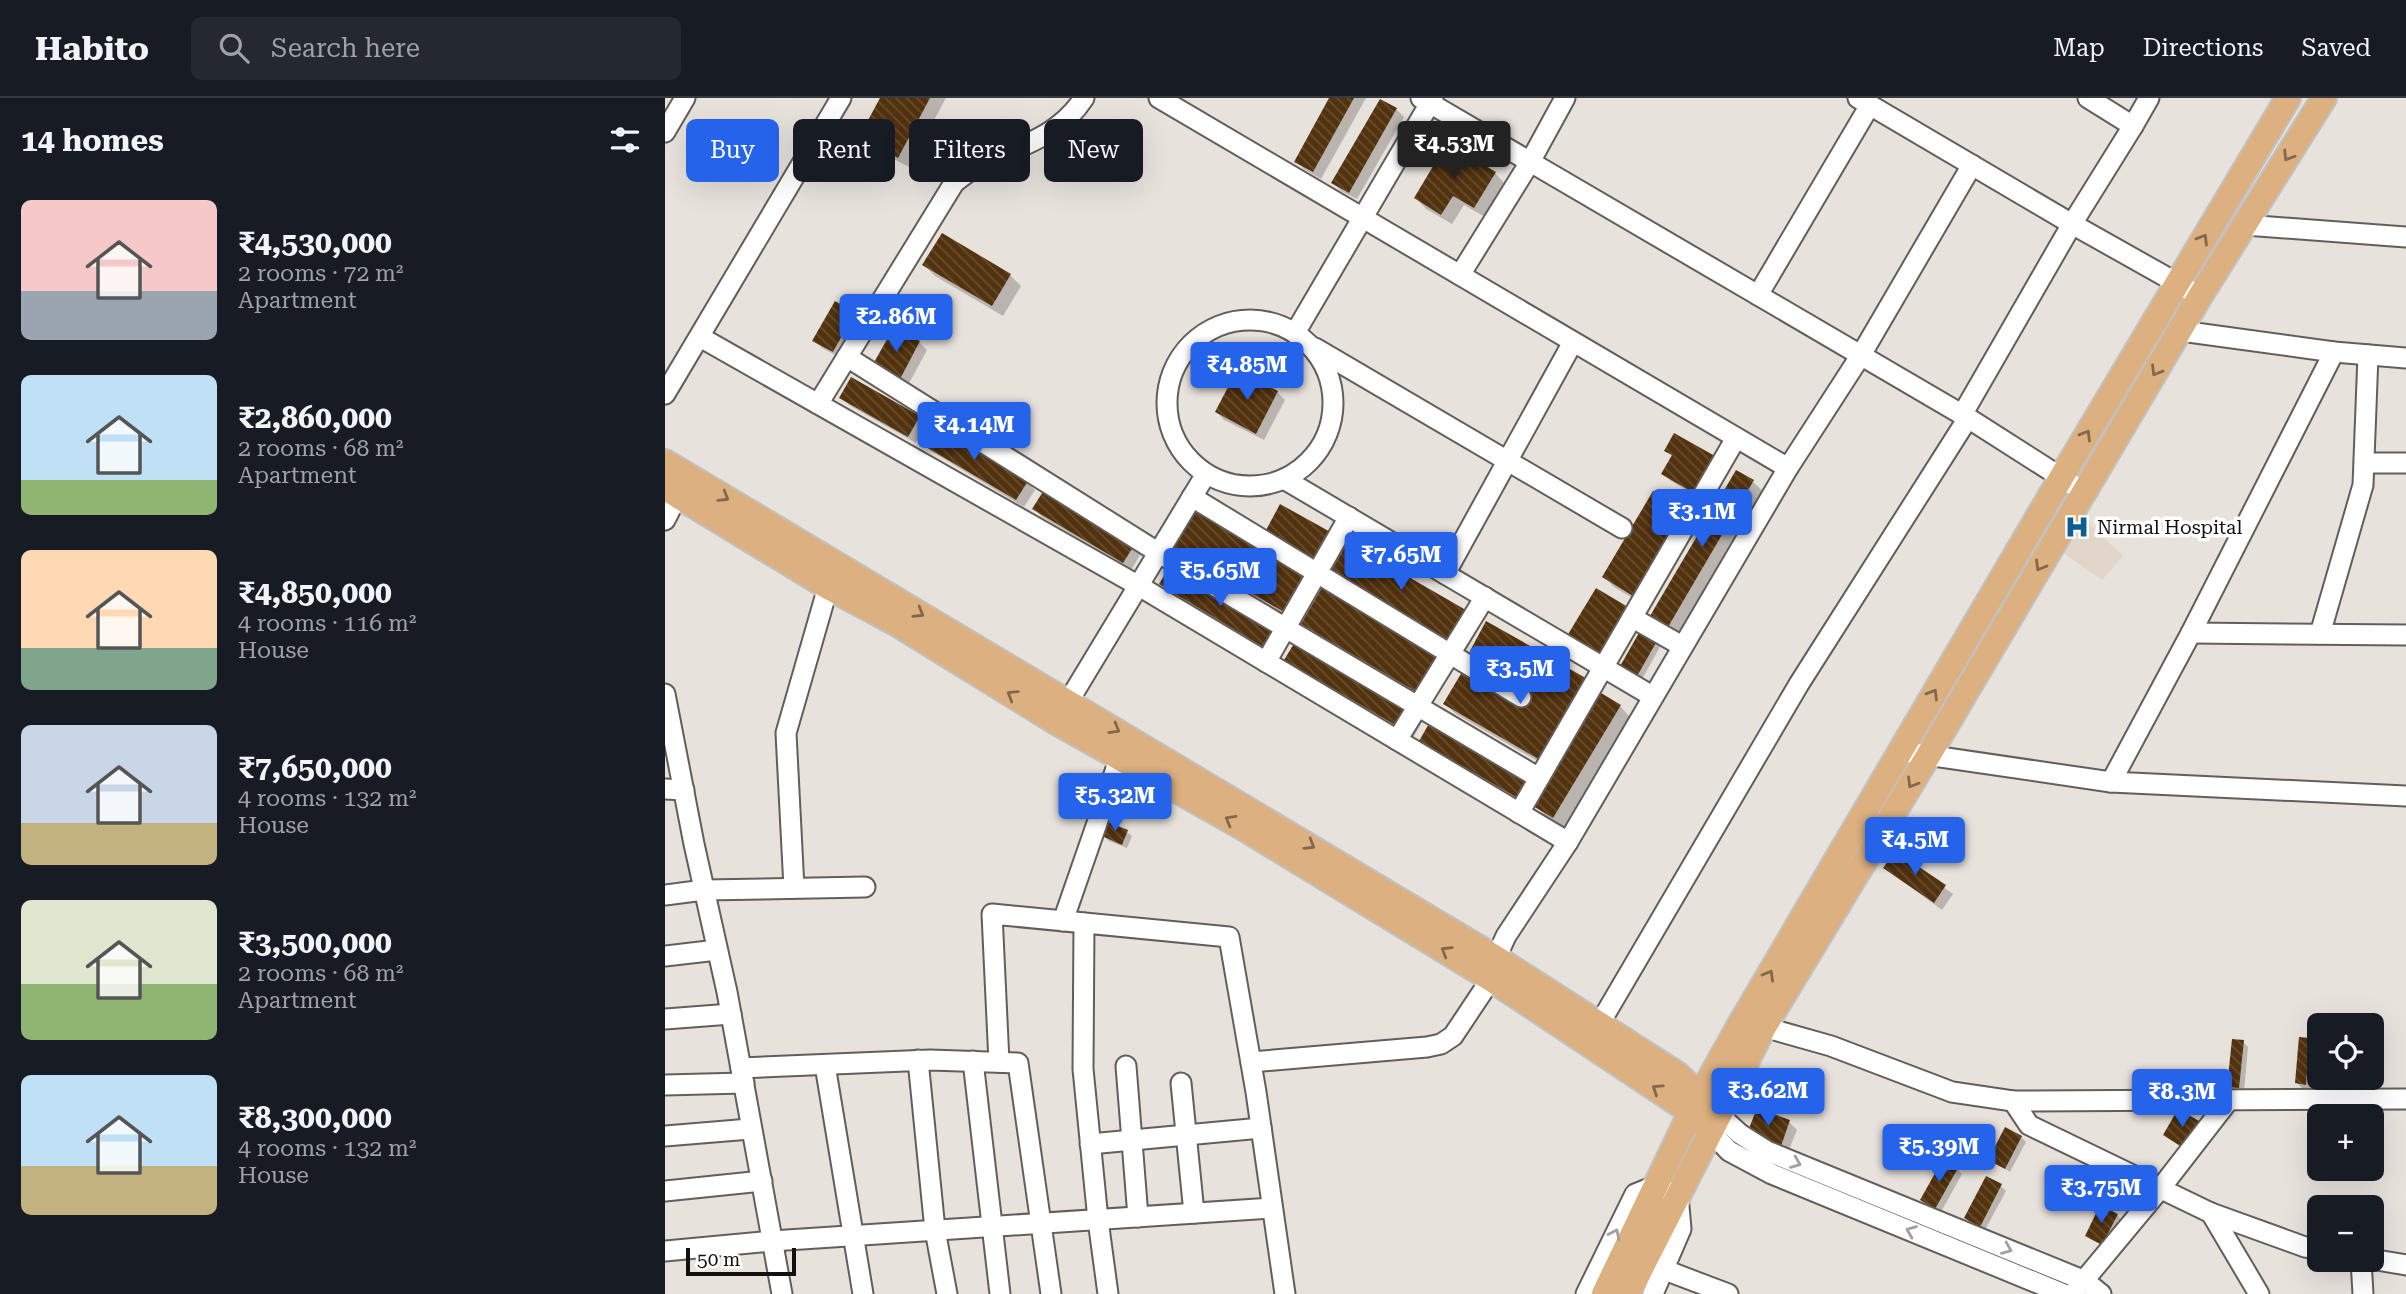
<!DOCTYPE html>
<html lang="en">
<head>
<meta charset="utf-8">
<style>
  :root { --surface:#171b24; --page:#242831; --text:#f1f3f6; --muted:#9ea1a6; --line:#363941; --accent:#2563eb }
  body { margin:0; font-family:"Roboto Serif",serif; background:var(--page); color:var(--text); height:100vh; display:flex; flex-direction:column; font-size:26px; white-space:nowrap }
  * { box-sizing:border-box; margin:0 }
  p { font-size:23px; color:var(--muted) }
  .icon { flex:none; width:38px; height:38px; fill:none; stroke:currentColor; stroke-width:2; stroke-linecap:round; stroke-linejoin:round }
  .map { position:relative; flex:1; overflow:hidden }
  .panel { display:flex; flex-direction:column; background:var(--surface); width:665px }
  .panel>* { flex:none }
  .hud { position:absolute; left:21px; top:21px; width:665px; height:63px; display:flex; gap:14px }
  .controls { position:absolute; left:1642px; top:915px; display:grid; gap:14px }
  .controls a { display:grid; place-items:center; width:77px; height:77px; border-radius:10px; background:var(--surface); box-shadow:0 7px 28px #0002; font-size:35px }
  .scale { position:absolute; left:21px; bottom:18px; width:110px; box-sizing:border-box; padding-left:7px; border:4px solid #13110f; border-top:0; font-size:19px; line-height:24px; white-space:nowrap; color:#13110f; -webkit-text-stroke:5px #fff; paint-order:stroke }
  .price { position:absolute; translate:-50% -60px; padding:0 16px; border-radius:7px; background:var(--accent); color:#fff; font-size:23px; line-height:46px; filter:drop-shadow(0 2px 4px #0008) }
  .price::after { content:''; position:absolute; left:50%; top:42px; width:21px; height:16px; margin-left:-10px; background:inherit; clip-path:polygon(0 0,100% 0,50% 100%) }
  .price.on { background:#222; color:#fff }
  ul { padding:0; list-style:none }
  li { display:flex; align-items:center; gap:21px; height:175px; padding:0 21px }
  li span { display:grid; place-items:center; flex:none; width:196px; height:140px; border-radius:10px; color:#555 }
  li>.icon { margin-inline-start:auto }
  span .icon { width:84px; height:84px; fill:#fffc; stroke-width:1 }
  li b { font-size:30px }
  h2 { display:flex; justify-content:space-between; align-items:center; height:84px; padding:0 21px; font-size:30px }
  .pill { padding:0 24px; border-radius:10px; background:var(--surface); box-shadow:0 7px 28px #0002; font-size:24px; line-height:63px }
  .pill.on { background:var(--accent); color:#fff }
  header { display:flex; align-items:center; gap:42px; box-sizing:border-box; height:98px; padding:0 35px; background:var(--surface); border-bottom:2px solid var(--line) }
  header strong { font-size:33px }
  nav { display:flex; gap:38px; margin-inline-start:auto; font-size:24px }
  .search { width:490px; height:63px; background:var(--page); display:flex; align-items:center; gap:18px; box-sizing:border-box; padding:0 24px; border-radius:10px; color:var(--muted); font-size:26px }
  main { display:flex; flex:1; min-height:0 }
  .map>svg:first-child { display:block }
  .built { fill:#e2d6cb }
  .shadow { fill:#0003 }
  .building { fill:url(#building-back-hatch) }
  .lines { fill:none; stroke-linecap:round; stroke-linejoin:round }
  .minor-casing { stroke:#635e5a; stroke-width:23 }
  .major-casing { stroke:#c2c1c1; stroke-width:28 }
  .minor { stroke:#fff; stroke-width:19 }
  .major { stroke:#dcb07f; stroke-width:24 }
  .oneway { stroke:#82684d }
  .oneway2 { stroke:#a1a09f }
  .labels { text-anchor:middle; stroke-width:7; stroke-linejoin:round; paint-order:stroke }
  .poi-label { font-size:19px; fill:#13110f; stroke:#fff; text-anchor:start }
</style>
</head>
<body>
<header>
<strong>Habito</strong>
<div class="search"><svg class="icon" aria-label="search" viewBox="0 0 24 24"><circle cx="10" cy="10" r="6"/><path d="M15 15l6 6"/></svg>Search here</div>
<nav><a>Map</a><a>Directions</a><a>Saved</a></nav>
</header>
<main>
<section class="panel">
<h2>14 homes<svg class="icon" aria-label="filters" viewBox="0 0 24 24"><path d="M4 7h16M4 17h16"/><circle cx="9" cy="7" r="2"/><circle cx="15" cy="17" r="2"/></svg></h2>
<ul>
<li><span style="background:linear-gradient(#f6c9c9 65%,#9aa5b1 0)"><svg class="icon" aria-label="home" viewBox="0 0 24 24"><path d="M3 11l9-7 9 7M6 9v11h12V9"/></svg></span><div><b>₹4,530,000</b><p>2 rooms · 72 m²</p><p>Apartment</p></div></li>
<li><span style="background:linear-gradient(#bfe0f5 75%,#8fb573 0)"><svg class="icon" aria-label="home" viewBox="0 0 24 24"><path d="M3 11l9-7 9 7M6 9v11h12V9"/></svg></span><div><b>₹2,860,000</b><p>2 rooms · 68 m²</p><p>Apartment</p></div></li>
<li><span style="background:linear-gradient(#ffd9b3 70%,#7fa58c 0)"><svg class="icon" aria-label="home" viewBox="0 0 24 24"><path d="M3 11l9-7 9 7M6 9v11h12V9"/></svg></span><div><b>₹4,850,000</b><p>4 rooms · 116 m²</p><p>House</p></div></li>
<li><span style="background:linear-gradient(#c9d6e8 70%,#c2b280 0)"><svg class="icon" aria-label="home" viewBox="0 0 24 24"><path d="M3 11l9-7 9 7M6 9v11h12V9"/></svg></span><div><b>₹7,650,000</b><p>4 rooms · 132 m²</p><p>House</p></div></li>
<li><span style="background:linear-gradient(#dfe7d0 60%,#8fb573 0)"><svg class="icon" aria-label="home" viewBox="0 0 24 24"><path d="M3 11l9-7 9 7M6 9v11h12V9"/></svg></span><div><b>₹3,500,000</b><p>2 rooms · 68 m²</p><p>Apartment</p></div></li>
<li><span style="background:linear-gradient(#bfe0f5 65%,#c2b280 0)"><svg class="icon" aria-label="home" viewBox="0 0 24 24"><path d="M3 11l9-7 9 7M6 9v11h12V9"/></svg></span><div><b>₹8,300,000</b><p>4 rooms · 132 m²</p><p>House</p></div></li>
</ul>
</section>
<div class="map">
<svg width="1741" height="1196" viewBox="0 0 1741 1196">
  <defs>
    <pattern id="building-back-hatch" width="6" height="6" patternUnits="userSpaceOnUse" patternTransform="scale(1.75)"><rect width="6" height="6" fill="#53320e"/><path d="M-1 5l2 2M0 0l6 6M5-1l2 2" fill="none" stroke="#674d30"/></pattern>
  </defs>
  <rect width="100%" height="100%" fill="#e8e2dd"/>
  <polygon class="built" points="1408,411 1458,458 1437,482 1387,447"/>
  <g class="shadow">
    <polygon points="217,0 281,0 244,69 206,49 196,38"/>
    <polygon points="666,0 701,0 656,81 639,71 631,63"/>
    <polygon points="731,11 739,19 692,101 676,93 669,85"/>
    <polygon points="830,75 840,86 820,119 799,107 787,126 761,111 751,100"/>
    <polygon points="277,137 345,177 356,188 338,218 270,178 259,167"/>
    <polygon points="189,215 196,223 176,260 157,250 150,242"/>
    <polygon points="254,244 262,252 242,289 217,276"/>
    <polygon points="612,294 620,302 599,342 559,322 552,314"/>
    <polygon points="176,299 254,320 261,327 251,345 184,307"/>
    <polygon points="1010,338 1044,405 1006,383 998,376 1008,359 1001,353"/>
    <polygon points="258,345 362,384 370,392 359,409 266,353"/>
    <polygon points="1072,374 1088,384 1099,394 1014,538 997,529 987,518"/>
    <polygon points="379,394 476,455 467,471 377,419 369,411"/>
    <polygon points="532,412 632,525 521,461 510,450"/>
    <polygon points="1024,416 1034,427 984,510 949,489 939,479"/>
    <polygon points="678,484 805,517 815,527 800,554"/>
    <polygon points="496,486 622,543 613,559 504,494"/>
    <polygon points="638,525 777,558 766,605 649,536"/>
    <polygon points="991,544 995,549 977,581 959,571"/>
    <polygon points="807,552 875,555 883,563 888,672 791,616 780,606 859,605 868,590 814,560"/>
    <polygon points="621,562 747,614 757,624 748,640 632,572"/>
    <polygon points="955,608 965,619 899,729 881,718 871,708"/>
    <polygon points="756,643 861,681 859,705 764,651"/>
    <polygon points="462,734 467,738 462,750 444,743 439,738"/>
    <polygon points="1231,755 1288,796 1277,812 1220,770"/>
    <polygon points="1645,942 1649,947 1645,991 1637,990 1632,985"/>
    <polygon points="1578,944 1583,949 1579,994 1569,994 1564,989"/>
    <polygon points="1093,1012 1124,1024 1132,1032 1122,1057 1091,1045"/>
    <polygon points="1356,1039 1361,1044 1345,1074 1325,1061"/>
    <polygon points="1292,1071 1297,1076 1276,1114 1257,1102"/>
    <polygon points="1336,1088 1341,1093 1320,1132 1306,1125 1301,1120"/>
    <polygon points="1452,1117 1457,1122 1442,1150 1422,1137"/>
  </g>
  <g class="building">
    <polygon points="215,0 265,0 233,60 194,39"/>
    <polygon points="664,0 689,0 648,74 629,64"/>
    <polygon points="715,1 732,10 684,95 666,85"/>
    <polygon points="782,45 831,74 809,110 788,98 776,117 749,100"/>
    <polygon points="277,135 346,176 327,208 257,167"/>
    <polygon points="170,203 190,214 168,254 147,243"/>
    <polygon points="229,229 255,243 234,283 207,268"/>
    <polygon points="572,272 613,293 591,336 550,314"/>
    <polygon points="186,279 255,318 243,339 174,300"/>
    <polygon points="268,326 363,383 351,402 256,346"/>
    <polygon points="1009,335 1057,362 1036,399 996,376 1007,357 999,353"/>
    <polygon points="1071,372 1089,382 1003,529 985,518"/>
    <polygon points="379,392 470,446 458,465 367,411"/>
    <polygon points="988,393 1025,415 973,501 937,479"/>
    <polygon points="615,406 669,436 653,464 600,434"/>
    <polygon points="532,410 645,475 621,515 508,451"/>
    <polygon points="683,444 806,515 789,545 666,473"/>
    <polygon points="505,468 616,534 605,553 494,486"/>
    <polygon points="659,486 778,556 755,596 636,526"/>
    <polygon points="931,490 968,512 939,560 902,538"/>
    <polygon points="821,523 876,554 859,583 805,553"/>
    <polygon points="975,533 992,543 971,580 954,570"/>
    <polygon points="630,544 748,613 737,631 619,562"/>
    <polygon points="884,559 924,582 877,663 778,606 800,569 858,602"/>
    <polygon points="936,595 956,607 888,720 868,708"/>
    <polygon points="765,624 862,679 851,699 754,643"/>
    <polygon points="443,724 463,732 457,747 437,738"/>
    <polygon points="1230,753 1281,787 1269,805 1218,770"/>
    <polygon points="1634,939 1645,940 1641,987 1630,985"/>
    <polygon points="1567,941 1579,942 1574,990 1562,989"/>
    <polygon points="1092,1010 1125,1022 1115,1051 1081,1038"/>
    <polygon points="1513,1011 1536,1024 1520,1051 1498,1037"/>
    <polygon points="1340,1029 1357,1038 1340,1071 1323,1062"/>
    <polygon points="1278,1061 1293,1070 1270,1111 1255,1102"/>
    <polygon points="1321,1078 1337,1086 1315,1129 1299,1120"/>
    <polygon points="1435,1107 1453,1116 1437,1147 1420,1138"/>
  </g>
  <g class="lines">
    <g class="minor-casing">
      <g id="minor">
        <polyline points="494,0 1123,370"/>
        <polyline points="756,0 1303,320 1408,387"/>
        <polyline points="1193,0 1407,126 1535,198"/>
        <polyline points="1468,28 1484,0"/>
        <polyline points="0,34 20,0"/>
        <polyline points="1580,127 1741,139"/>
        <polyline points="795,177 865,64 900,0"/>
        <polyline points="1093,197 1205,7"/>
        <circle cx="585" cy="305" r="83"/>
        <polyline points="1516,233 1669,254 1741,260"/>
        <polyline points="630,235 768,0"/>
        <polyline points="35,239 474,488 903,744"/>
        <polyline points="650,250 957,430"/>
        <polyline points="182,259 494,455 874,680"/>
        <polyline points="0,296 176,0"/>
        <path d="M 153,306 L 289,85 C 328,50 385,52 419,0"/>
        <polyline points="1297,317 1407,126 1468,28 1423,0"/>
        <polyline points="1700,365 1741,365"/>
        <polyline points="619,381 987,598"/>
        <polyline points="527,399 856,599"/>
        <polyline points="0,422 19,385"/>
        <polyline points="780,476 908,244"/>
        <polyline points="968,520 1017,548"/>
        <polyline points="1526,535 1741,537"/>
        <polyline points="1655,536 1698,387 1703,257"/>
        <polyline points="601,564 684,419"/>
        <polyline points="0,596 29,746 62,894 117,1196"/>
        <polyline points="397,614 541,376"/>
        <polyline points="732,642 820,499"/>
        <polyline points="1234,653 1446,684 1526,535 1669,254"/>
        <polyline points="1446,684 1741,698"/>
        <polyline points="0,691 19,692"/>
        <polyline points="854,715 1071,340"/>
        <polyline points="129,790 121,635 163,489"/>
        <polyline points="0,797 39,792 200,789"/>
        <polyline points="398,823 455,659"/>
        <polyline points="419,825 418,971 433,1122 443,1196"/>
        <polyline points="0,858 52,852"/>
        <polyline points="0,921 66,916"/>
        <polyline points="935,925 1134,586 1303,320"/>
        <polyline points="1088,926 1166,948 1287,994 1348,1003 1741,1001"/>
        <polyline points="253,962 270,1132 282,1196"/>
        <polyline points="308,963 335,1196"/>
        <polyline points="334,964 327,816 564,839 591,994 620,1196"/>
        <polyline points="586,964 762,949 776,946 788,938 826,881 831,860 841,838 903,744 1123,370 1196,257 1307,67"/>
        <polyline points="160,967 198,1196"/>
        <polyline points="461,968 473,1119"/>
        <polyline points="76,970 265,962 353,965 386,1196"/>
        <polyline points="516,985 529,1115"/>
        <polyline points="0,987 79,985"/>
        <polyline points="1348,1003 1364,1027 1546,1115 1640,1149 1654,1151"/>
        <polyline points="1053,1016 1075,1036 1102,1053 1420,1183 1436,1196"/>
        <polyline points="1045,1033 1064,1053 1107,1076 1399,1196"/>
        <polyline points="0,1038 85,1031"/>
        <polyline points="425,1046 596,1030"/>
        <polyline points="0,1093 97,1083"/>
        <polyline points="1546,1115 1594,1196"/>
        <polyline points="0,1153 107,1143 607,1110"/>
        <polyline points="1706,1161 1741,1167"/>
        <polyline points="1696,1162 1698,1196"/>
        <polyline points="1000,1172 1063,1196"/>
        <polyline points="1411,1192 1495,1091 1564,1002"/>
        <polyline points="921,1196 970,1096 990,1088 1013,1097 1016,1131 988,1196"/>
      </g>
    </g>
    <g class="major-casing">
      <g id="major">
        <polyline points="0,364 831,860 1012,976 1047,1009"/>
        <polyline points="0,390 163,489 234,527 391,624 577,729 736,826 826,881 1026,1014 1037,1025"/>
        <polyline points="939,1196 1026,1014 1077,923 1396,380 1623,0"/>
        <polyline points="963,1196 1099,929 1263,658 1535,198 1659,0"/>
      </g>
    </g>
    <use href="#minor" class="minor"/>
    <use href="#major" class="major"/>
  </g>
  <defs><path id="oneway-chevron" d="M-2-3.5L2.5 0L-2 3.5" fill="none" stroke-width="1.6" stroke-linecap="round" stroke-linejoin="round" transform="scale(1.75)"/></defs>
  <g class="oneway">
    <use href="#oneway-chevron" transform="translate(1623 58) rotate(122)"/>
    <use href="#oneway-chevron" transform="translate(1538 141) rotate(-59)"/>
    <use href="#oneway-chevron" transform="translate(1491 273) rotate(121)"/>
    <use href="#oneway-chevron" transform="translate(1421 337) rotate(-59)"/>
    <use href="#oneway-chevron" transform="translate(59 399) rotate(31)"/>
    <use href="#oneway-chevron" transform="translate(1375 468) rotate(120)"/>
    <use href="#oneway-chevron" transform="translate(254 515) rotate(31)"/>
    <use href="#oneway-chevron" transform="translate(1268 596) rotate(-59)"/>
    <use href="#oneway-chevron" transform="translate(347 597) rotate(-148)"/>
    <use href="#oneway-chevron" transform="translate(450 631) rotate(30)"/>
    <use href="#oneway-chevron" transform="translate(1247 685) rotate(121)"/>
    <use href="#oneway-chevron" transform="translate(565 722) rotate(-150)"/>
    <use href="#oneway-chevron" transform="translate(645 747) rotate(31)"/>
    <use href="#oneway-chevron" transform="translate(781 853) rotate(-149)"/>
    <use href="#oneway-chevron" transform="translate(1104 877) rotate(-60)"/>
    <use href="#oneway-chevron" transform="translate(992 991) rotate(-146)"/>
  </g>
  <g class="oneway2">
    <use href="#oneway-chevron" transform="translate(1131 1065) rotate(22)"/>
    <use href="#oneway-chevron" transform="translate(1246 1133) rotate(-158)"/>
    <use href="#oneway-chevron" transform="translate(950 1136) rotate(-64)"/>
    <use href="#oneway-chevron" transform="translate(1342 1151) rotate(22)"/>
  </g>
  <defs>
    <g id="hospital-bare" transform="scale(1.89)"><path d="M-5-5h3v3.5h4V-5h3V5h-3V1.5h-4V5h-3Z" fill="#0d5d90" stroke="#fff" stroke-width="2.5" paint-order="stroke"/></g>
  </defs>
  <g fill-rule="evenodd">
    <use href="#hospital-bare" x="1412" y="429"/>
  </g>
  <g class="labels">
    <g class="poi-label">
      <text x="1432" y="436">Nirmal Hospital</text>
    </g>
  </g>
</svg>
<div class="controls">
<a><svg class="icon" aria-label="locate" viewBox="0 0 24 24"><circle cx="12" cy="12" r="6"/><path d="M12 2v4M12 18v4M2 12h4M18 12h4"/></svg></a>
<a>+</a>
<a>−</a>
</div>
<div class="scale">50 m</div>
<b class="price on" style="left:789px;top:83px">₹4.53M</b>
<b class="price" style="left:231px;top:256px">₹2.86M</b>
<b class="price" style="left:582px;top:304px">₹4.85M</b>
<b class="price" style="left:309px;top:364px">₹4.14M</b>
<b class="price" style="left:1037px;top:451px">₹3.1M</b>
<b class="price" style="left:736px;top:494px">₹7.65M</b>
<b class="price" style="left:555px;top:510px">₹5.65M</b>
<b class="price" style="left:855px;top:608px">₹3.5M</b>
<b class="price" style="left:450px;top:735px">₹5.32M</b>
<b class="price" style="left:1250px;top:779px">₹4.5M</b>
<b class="price" style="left:1103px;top:1030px">₹3.62M</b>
<b class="price" style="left:1517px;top:1031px">₹8.3M</b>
<b class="price" style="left:1274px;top:1086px">₹5.39M</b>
<b class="price" style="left:1436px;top:1127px">₹3.75M</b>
<div class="hud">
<a class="pill on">Buy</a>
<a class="pill">Rent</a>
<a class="pill">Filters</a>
<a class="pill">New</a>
</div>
</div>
</main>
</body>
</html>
